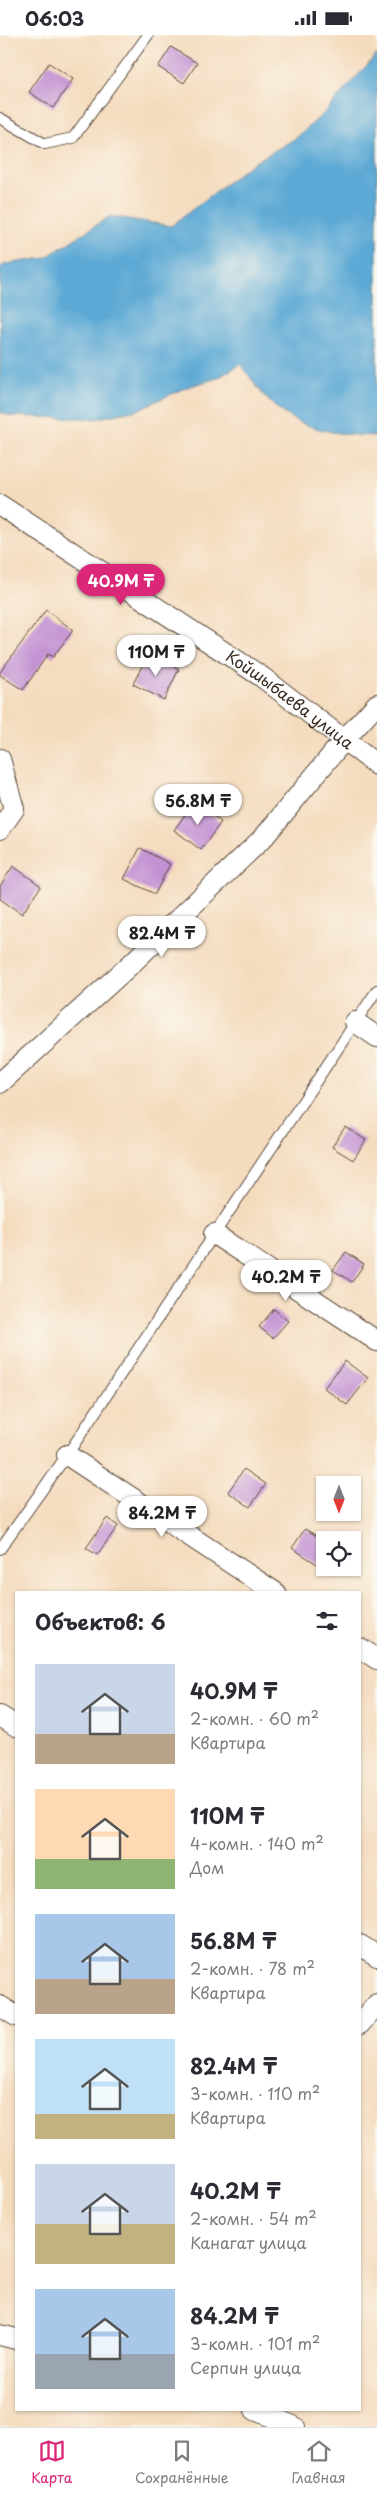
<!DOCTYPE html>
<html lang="ru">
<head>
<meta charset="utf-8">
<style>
  :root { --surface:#fff; --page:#f7f7f7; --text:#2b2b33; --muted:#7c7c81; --line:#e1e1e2; --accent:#db2777 }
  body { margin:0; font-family:"Playpen Sans",sans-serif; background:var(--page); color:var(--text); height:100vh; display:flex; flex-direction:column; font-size:19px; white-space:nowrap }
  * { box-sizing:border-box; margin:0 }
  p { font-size:16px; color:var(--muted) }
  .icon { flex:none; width:28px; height:28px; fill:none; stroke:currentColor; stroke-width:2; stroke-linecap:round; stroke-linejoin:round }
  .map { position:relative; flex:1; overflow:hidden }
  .drawer { position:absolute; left:15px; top:1556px; width:346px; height:820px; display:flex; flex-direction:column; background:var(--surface); border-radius:0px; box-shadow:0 1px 4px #0004 }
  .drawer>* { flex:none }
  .needle { width:32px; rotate:180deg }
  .tools { position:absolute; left:316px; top:1441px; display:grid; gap:10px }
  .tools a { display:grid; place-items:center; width:45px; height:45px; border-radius:0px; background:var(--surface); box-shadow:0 1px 4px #0004; font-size:25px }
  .price { position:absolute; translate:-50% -42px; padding:0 11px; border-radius:18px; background:#fff; color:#222; font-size:16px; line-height:32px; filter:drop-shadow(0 1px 2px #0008) }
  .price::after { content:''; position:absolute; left:50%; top:30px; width:15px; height:11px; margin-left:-8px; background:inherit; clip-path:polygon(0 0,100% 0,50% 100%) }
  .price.current { background:var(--accent); color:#fff }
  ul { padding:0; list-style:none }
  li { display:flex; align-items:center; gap:15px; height:125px; padding:0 20px }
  li span { display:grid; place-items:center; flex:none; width:140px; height:100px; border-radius:0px; color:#555 }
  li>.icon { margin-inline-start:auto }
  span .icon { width:60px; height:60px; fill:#fffc; stroke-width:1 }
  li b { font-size:21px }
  h2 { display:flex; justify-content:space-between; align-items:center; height:60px; padding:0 20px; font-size:21px }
  .status { display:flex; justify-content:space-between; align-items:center; height:35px; padding:0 25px; background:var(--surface); direction:ltr }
  .status svg { height:14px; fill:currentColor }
  .tab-bar { display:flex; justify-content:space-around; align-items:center; height:70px; border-top:1px solid var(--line); background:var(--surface); font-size:14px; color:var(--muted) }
  .tab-bar a { display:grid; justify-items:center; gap:2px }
  .tab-bar .current { color:var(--accent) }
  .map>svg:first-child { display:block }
  .water { fill:#5ba9d5; stroke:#4b6a7a }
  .building { fill:#c392d3 }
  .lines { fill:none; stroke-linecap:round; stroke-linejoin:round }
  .lane-casing { stroke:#574536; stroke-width:12 }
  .street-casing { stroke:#574536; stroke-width:22 }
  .lane { stroke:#fff; stroke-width:10 }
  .street { stroke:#fff; stroke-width:20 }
  .labels { text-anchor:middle; stroke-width:4.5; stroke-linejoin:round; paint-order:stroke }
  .street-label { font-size:16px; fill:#3b2a1e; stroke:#fbf7ec }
</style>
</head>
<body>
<div class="status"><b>06:03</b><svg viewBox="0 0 49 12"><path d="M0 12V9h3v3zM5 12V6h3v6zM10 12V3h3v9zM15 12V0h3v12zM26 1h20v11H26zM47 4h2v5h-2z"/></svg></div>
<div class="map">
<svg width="377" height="2392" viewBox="0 0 377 2392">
  <rect width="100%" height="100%" fill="#fbf7ec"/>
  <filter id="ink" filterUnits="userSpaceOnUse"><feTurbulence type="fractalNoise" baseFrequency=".02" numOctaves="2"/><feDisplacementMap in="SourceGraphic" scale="10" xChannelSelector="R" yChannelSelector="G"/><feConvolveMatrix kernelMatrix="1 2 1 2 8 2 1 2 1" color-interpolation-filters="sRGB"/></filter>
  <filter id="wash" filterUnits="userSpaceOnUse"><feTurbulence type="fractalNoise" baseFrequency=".0096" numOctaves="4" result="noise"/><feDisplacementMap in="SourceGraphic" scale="20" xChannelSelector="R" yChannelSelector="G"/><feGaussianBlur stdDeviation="1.12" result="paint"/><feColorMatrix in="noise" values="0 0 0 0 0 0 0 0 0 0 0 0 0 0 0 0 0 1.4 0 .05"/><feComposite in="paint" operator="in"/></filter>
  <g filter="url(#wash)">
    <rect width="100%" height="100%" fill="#f4dbbe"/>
    <path class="water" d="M 377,19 L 377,401 C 338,400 297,395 269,366 C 258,355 250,341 240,329 L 218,343 L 187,352 L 137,375 L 95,384 L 10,381 L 0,377 L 0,233 L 5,229 L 45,223 L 110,181 L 171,191 L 250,130 L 296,103 L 323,79 Z"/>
    <g id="blocks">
      <g class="building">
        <polygon points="171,12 197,28 184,48 158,32"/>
        <polygon points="49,28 73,44 53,73 29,57"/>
        <polygon points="46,575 73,595 53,622 48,619 23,655 0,640 0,637"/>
        <polygon points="148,619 179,634 164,665 133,649"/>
        <polygon points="194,767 221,787 201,815 174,795"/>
        <polygon points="140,813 170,829 155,859 124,844"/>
        <polygon points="13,831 41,851 22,879 0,864 0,851"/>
        <polygon points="345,1092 366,1105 353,1125 332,1112"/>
        <polygon points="346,1217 364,1229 352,1247 333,1235"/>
        <polygon points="274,1274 288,1286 273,1303 259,1292"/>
        <polygon points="345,1326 368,1343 347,1370 324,1353"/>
        <polygon points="244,1434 266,1449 250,1472 228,1457"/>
        <polygon points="107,1483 118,1491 97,1520 86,1513"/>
        <polygon points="305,1494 325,1506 325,1517 317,1529 292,1513"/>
      </g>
    </g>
  </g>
  <g filter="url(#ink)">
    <use href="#blocks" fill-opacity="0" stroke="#574536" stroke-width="1"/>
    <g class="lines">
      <g class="lane-casing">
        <g id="lane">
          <polyline points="0,83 45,109 73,103 148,0"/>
          <polyline points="0,1514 67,1420 377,955"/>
        </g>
      </g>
      <g class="street-casing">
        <g id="street">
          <path id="s1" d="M 0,470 L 262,642 L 377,730"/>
          <polyline points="0,724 14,774 0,794"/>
          <polyline points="355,987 377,1002"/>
          <polyline points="0,1048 130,930 264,802 344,705 377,669"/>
          <polyline points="214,1199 377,1306"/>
          <polyline points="67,1420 276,1558"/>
          <polyline points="360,1613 377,1624"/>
          <polyline points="0,1681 16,1691"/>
          <polyline points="360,1910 377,1921"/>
          <polyline points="0,1971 16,1981"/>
          <polyline points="360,1989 377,1969"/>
          <polyline points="0,2300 16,2304"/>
          <polyline points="255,2375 295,2392"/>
        </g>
      </g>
      <use href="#lane" class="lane"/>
      <use href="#street" class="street"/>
    </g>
  </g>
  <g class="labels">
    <g class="street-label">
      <text dy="6" stroke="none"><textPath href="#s1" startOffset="349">Койшыбаева улица</textPath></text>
    </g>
  </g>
</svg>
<div class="tools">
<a><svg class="needle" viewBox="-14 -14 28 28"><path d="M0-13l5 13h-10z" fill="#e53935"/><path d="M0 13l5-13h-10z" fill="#7c7c81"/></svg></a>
<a><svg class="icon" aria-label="locate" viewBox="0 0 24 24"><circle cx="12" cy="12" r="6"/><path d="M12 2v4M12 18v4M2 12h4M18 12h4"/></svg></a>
</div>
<b class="price current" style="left:121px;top:571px">40.9M ₸</b>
<b class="price" style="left:156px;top:642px">110M ₸</b>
<b class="price" style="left:198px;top:791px">56.8M ₸</b>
<b class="price" style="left:162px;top:923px">82.4M ₸</b>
<b class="price" style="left:286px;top:1267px">40.2M ₸</b>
<b class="price" style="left:162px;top:1503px">84.2M ₸</b>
<section class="drawer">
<h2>Объектов: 6<svg class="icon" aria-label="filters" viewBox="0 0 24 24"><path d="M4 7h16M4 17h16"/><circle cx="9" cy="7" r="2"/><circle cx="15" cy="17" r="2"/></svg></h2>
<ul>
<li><span style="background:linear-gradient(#c9d6e8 70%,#b9a48a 0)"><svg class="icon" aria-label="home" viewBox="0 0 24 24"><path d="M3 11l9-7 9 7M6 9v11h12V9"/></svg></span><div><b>40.9M ₸</b><p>2-комн. · 60 m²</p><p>Квартира</p></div></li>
<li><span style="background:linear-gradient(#ffd9b3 70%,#8fb573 0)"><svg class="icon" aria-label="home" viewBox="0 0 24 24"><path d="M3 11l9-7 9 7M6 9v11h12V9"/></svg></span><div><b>110M ₸</b><p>4-комн. · 140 m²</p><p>Дом</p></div></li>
<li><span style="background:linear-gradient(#a9c7e8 65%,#b9a48a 0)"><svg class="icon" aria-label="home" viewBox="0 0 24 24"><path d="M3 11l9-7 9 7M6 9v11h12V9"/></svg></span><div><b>56.8M ₸</b><p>2-комн. · 78 m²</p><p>Квартира</p></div></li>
<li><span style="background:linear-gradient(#bfe0f5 75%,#c2b280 0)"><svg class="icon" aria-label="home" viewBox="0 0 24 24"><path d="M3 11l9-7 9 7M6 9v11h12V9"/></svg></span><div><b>82.4M ₸</b><p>3-комн. · 110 m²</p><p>Квартира</p></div></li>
<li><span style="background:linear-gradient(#c9d6e8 60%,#c2b280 0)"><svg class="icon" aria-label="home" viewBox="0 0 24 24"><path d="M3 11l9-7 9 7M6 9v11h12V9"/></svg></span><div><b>40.2M ₸</b><p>2-комн. · 54 m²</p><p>Канагат улица</p></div></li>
<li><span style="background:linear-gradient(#a9c7e8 65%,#9aa5b1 0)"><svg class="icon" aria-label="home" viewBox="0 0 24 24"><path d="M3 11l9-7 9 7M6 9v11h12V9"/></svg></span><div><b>84.2M ₸</b><p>3-комн. · 101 m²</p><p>Серпин улица</p></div></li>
</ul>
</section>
</div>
<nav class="tab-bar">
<a class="current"><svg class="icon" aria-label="map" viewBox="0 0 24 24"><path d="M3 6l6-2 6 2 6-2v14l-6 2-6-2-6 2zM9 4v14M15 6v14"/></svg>Карта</a>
<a><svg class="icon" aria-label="saved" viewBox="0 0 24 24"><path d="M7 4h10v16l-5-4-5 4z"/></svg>Сохранённые</a>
<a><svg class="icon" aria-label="home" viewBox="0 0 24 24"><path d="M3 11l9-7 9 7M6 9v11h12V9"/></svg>Главная</a>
</nav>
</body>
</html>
